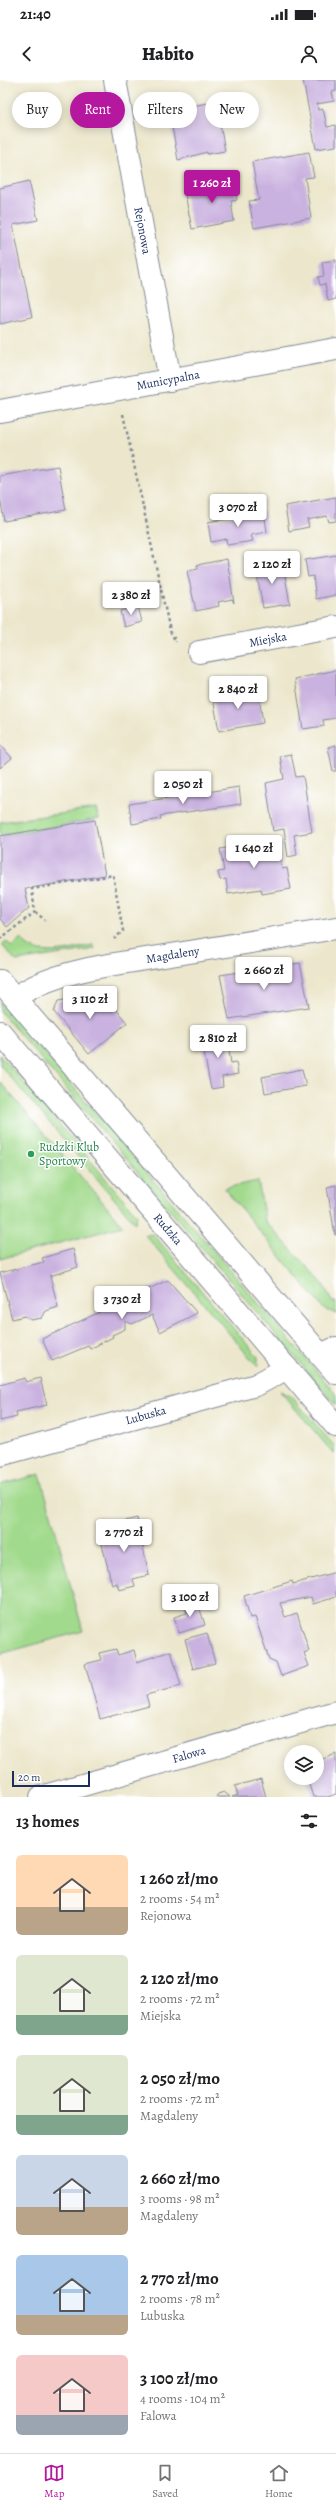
<!DOCTYPE html>
<html lang="en">
<head>
<meta charset="utf-8">
<style>
  :root { --surface:#fff; --page:#f2f2f2; --text:#202124; --muted:#757577; --line:#e0e0e0; --accent:#b5179e }
  body { margin:0; font-family:Alegreya,serif; background:var(--page); color:var(--text); height:100vh; display:flex; flex-direction:column; font-size:15px; white-space:nowrap }
  * { box-sizing:border-box; margin:0 }
  p { font-size:13px; color:var(--muted) }
  .icon { flex:none; width:22px; height:22px; fill:none; stroke:currentColor; stroke-width:2; stroke-linecap:round; stroke-linejoin:round }
  .map { position:relative; height:1717px; overflow:hidden }
  .details { display:flex; flex-direction:column; background:var(--surface); flex:1 }
  .details>* { flex:none }
  .top-card { position:absolute; left:12px; top:12px; width:312px; height:36px; display:flex; gap:8px }
  .fabs { position:absolute; left:284px; top:1665px; display:grid; gap:8px }
  .fabs a { display:grid; place-items:center; width:40px; height:40px; border-radius:50%; background:var(--surface); box-shadow:0 2px 10px #0003; font-size:20px }
  .scale { position:absolute; left:12px; bottom:10px; width:78px; box-sizing:border-box; padding-left:4px; border:2px solid #1b2f5e; border-top:0; font-size:11px; line-height:14px; white-space:nowrap; color:#1b2f5e; -webkit-text-stroke:3px #fff; paint-order:stroke }
  .price { position:absolute; translate:-50% -34px; padding:0 9px; border-radius:4px; background:#fff; color:#222; font-size:13px; line-height:26px; filter:drop-shadow(0 1px 2px #0008) }
  .price::after { content:''; position:absolute; left:50%; top:24px; width:12px; height:9px; margin-left:-6px; background:inherit; clip-path:polygon(0 0,100% 0,50% 100%) }
  .price.active { background:var(--accent); color:#fff }
  ul { padding:0; list-style:none }
  li { display:flex; align-items:center; gap:12px; height:100px; padding:0 16px }
  li span { display:grid; place-items:center; flex:none; width:112px; height:80px; border-radius:6px; color:#555 }
  li>.icon { margin-inline-start:auto }
  span .icon { width:48px; height:48px; fill:#fffc; stroke-width:1 }
  li b { font-size:17px }
  h2 { display:flex; justify-content:space-between; align-items:center; height:48px; padding:0 16px; font-size:17px }
  .tag { padding:0 14px; border-radius:18px; background:var(--surface); box-shadow:0 2px 10px #0003; font-size:14px; line-height:36px }
  .tag.active { background:var(--accent); color:#fff }
  .status { display:flex; justify-content:space-between; align-items:center; height:28px; padding:0 20px; background:var(--surface); direction:ltr }
  .status svg { height:11px; fill:currentColor }
  header { display:flex; justify-content:space-between; align-items:center; height:52px; padding:0 16px; background:var(--surface); font-size:18px; font-weight:800 }
  .menu { display:flex; justify-content:space-around; align-items:center; height:56px; border-top:1px solid var(--line); background:var(--surface); font-size:11px; color:var(--muted) }
  .menu a { display:grid; justify-items:center; gap:2px }
  .menu .active { color:var(--accent) }
  .map>svg:first-child { display:block }
  .grass { fill:#a1da8c; stroke:#5e8475 }
  .building { fill:#cab2e0 }
  .lines { fill:none; stroke-linecap:round; stroke-linejoin:round }
  .street-casing { stroke:#848b95; stroke-width:24 }
  .secondary-casing { stroke:#848b95; stroke-width:24 }
  .path { stroke:#848b95; stroke-width:2.5; stroke-dasharray:3 3; stroke-linecap:butt }
  .street { stroke:#fff; stroke-width:22 }
  .secondary { stroke:#fff; stroke-width:22 }
  .leisure-dot { fill:#2e9e5b; stroke:#fff; stroke-width:1.5 }
  .labels { text-anchor:middle; stroke-width:3; stroke-linejoin:round; paint-order:stroke }
  .street-label { font-size:12px; fill:#1b2f5e; stroke:#fff }
  .leisure-label { font-size:12px; fill:#27864d; stroke:#fff; text-anchor:start }
</style>
</head>
<body>
<div class="status"><b>21:40</b><svg viewBox="0 0 49 12"><path d="M0 12V9h3v3zM5 12V6h3v6zM10 12V3h3v9zM15 12V0h3v12zM26 1h20v11H26zM47 4h2v5h-2z"/></svg></div>
<header><svg class="icon" aria-label="back" viewBox="0 0 24 24"><path d="M15 5l-7 7 7 7"/></svg>Habito<svg class="icon" aria-label="person" viewBox="0 0 24 24"><circle cx="12" cy="8" r="4"/><path d="M4 21q1-7 8-7t8 7"/></svg></header>
<div class="map">
<svg width="336" height="1717" viewBox="0 0 336 1717">
  <rect width="100%" height="100%" fill="#fff"/>
  <filter id="ink" filterUnits="userSpaceOnUse"><feTurbulence type="fractalNoise" baseFrequency=".025" numOctaves="2"/><feDisplacementMap in="SourceGraphic" scale="8" xChannelSelector="R" yChannelSelector="G"/><feConvolveMatrix kernelMatrix="1 2 1 2 8 2 1 2 1" color-interpolation-filters="sRGB"/></filter>
  <filter id="wash" filterUnits="userSpaceOnUse"><feTurbulence type="fractalNoise" baseFrequency=".012" numOctaves="4" result="noise"/><feDisplacementMap in="SourceGraphic" scale="16" xChannelSelector="R" yChannelSelector="G"/><feGaussianBlur stdDeviation="0.9" result="paint"/><feColorMatrix in="noise" values="0 0 0 0 0 0 0 0 0 0 0 0 0 0 0 0 0 1.4 0 .05"/><feComposite in="paint" operator="in"/></filter>
  <g filter="url(#wash)">
    <rect width="100%" height="100%" fill="#ece7cc"/>
    <g class="grass">
      <polygon points="96,729 99,739 0,756 0,742"/>
      <path d="M 21,859 C 37,881 71,869 93,865 L 95,869 L 16,881 L 2,865 L 6,861 L 12,867 Z"/>
      <polygon points="0,921 336,1314 336,1325 0,931"/>
      <polygon points="0,975 137,1135 135,1143 0,985"/>
      <polygon points="0,1002 123,1146 0,1179"/>
      <polygon points="258,1101 265,1141 323,1204 332,1222 336,1222 336,1234 323,1228 224,1108"/>
      <polygon points="153,1154 258,1277 258,1287 145,1155"/>
      <polygon points="280,1311 293,1318 335,1367 334,1374"/>
      <polygon points="40,1394 83,1551 0,1574 0,1405"/>
    </g>
    <g id="blocks">
      <g class="building">
        <polygon points="303,0 336,0 336,11 332,12 334,21 317,24 318,30 323,29 327,47 336,45 336,66 316,69"/>
        <polygon points="208,23 210,35 218,33 225,71 207,74 207,72 178,80 169,30"/>
        <polygon points="309,72 314,97 305,98 311,138 254,148 249,121 259,120 252,82"/>
        <polygon points="233,99 237,120 231,121 234,141 192,149 185,114 202,111 201,105"/>
        <polygon points="29,101 38,140 13,145 32,237 0,244 0,108"/>
        <polygon points="336,180 336,219 328,221 325,204 320,205 318,197 324,196 322,182"/>
        <polygon points="58,386 66,430 4,441 0,417 0,396"/>
        <polygon points="336,417 336,441 329,442 327,436 307,440 309,447 289,451 285,426"/>
        <polygon points="264,431 267,452 251,455 253,461 227,465 226,459 211,462 208,442"/>
        <polygon points="336,475 336,515 316,519 313,496 308,497 305,480"/>
        <polygon points="227,479 234,523 232,519 218,522 219,526 196,531 187,491 198,489 197,485"/>
        <polygon points="267,483 267,487 283,484 290,524 263,528 255,485"/>
        <polygon points="138,526 142,542 124,547 120,531"/>
        <polygon points="336,590 336,638 323,640 324,646 303,649 295,599"/>
        <polygon points="258,610 263,643 219,651 213,618"/>
        <polygon points="0,664 12,678 0,688"/>
        <polygon points="336,665 336,691 333,691 328,667"/>
        <polygon points="291,674 296,697 303,696 312,752 294,755 297,775 288,777 284,749 273,751 266,703 284,699 280,676"/>
        <polygon points="239,707 241,724 160,736 161,739 132,744 129,724"/>
        <polygon points="95,740 105,795 25,809 29,828 7,847 0,839 0,756"/>
        <polygon points="277,760 282,789 287,788 291,809 262,814 261,809 228,814 226,799 220,800 218,792 224,791 220,769"/>
        <polygon points="300,883 309,927 229,939 220,895"/>
        <polygon points="104,914 127,943 89,974 54,932 58,921"/>
        <polygon points="226,952 231,983 236,982 238,994 222,997 223,1007 211,1009 201,957"/>
        <polygon points="302,989 306,1006 265,1013 262,997"/>
        <polygon points="336,1105 336,1155 335,1155 327,1107"/>
        <polygon points="73,1169 78,1187 50,1196 58,1227 46,1231 42,1238 31,1240 25,1236 12,1239 0,1193 44,1182 42,1178"/>
        <polygon points="168,1200 197,1233 160,1252 152,1235 132,1244 125,1241 125,1249 112,1255 113,1257 90,1269 88,1266 52,1281 42,1259"/>
        <polygon points="25,1298 26,1302 40,1298 47,1325 16,1332 17,1337 0,1341 0,1305"/>
        <polygon points="137,1438 149,1495 133,1499 135,1506 119,1510 117,1503 112,1505 98,1448"/>
        <polygon points="336,1492 336,1517 313,1524 311,1517 280,1523 285,1537 297,1533 309,1571 304,1573 309,1586 281,1596 276,1582 269,1579 255,1537 250,1538 244,1516 292,1501 293,1504"/>
        <polygon points="197,1520 205,1545 179,1553 174,1537 187,1533 185,1523"/>
        <polygon points="207,1553 215,1583 193,1589 185,1559"/>
        <polygon points="116,1569 118,1575 134,1570 137,1582 171,1571 181,1606 146,1615 149,1626 100,1639 85,1584 101,1580 99,1573"/>
        <polygon points="336,1674 336,1714 328,1717 313,1717 307,1698 317,1698 317,1681"/>
        <polygon points="261,1699 266,1717 232,1717 238,1715 235,1706"/>
        <polygon points="224,1712 230,1717 216,1717 218,1714"/>
      </g>
    </g>
  </g>
  <g filter="url(#ink)">
    <use href="#blocks" fill-opacity="0" stroke="#848b95" stroke-width="1"/>
    <g class="lines">
      <g class="street-casing">
        <g id="street">
          <path id="s1" d="M 115,0 L 170,300"/>
          <path id="s2" d="M 0,331 L 336,269"/>
          <path id="s3" d="M 199,572 L 336,547"/>
          <path id="s4" d="M 15,918 C 53,889 125,883 171,875 C 226,866 281,857 336,848"/>
          <polyline points="320,1275 336,1268"/>
          <path id="s5" d="M 0,1375 L 256,1305 L 287,1288"/>
          <path id="s6" d="M 41,1717 L 336,1632"/>
        </g>
      </g>
      <g class="secondary-casing">
        <g id="secondary">
          <polyline points="0,901 336,1293"/>
          <path id="s7" d="M 0,952 L 336,1346"/>
        </g>
      </g>
      <g class="path">
        <polyline points="123,334 170,551 176,562"/>
        <polyline points="35,832 45,840"/>
        <polyline points="0,859 35,832 32,809 113,795 123,851 114,859"/>
      </g>
      <use href="#street" class="street"/>
      <use href="#secondary" class="secondary"/>
    </g>
  </g>
  <circle class="leisure-dot" cx="31" cy="1074" r="4"/>
  <g class="labels">
    <g class="street-label">
      <text dy="4" stroke="none"><textPath href="#s1" startOffset="153">Rejonowa</textPath></text>
      <text dy="4" stroke="none"><textPath href="#s2" startOffset="171">Municypalna</textPath></text>
      <text dy="4" stroke="none"><textPath href="#s3" startOffset="70">Miejska</textPath></text>
      <text dy="4" stroke="none"><textPath href="#s4" startOffset="165">Magdaleny</textPath></text>
      <text dy="4" stroke="none"><textPath href="#s7" startOffset="259">Rudzka</textPath></text>
      <text dy="4" stroke="none"><textPath href="#s5" startOffset="151">Lubuska</textPath></text>
      <text dy="4" stroke="none"><textPath href="#s6" startOffset="154">Falowa</textPath></text>
    </g>
    <g class="leisure-label">
      <text x="39" y="1071">Rudzki Klub<tspan x="39" dy="14">Sportowy</tspan></text>
    </g>
  </g>
</svg>
<div class="fabs">
<a><svg class="icon" aria-label="layers" viewBox="0 0 24 24"><path d="M12 4l9 5-9 5-9-5zM3 14l9 5 9-5"/></svg></a>
</div>
<div class="scale">20 m</div>
<b class="price active" style="left:212px;top:124px">1 260 zł</b>
<b class="price" style="left:238px;top:448px">3 070 zł</b>
<b class="price" style="left:272px;top:505px">2 120 zł</b>
<b class="price" style="left:131px;top:536px">2 380 zł</b>
<b class="price" style="left:238px;top:630px">2 840 zł</b>
<b class="price" style="left:183px;top:725px">2 050 zł</b>
<b class="price" style="left:254px;top:789px">1 640 zł</b>
<b class="price" style="left:264px;top:911px">2 660 zł</b>
<b class="price" style="left:90px;top:940px">3 110 zł</b>
<b class="price" style="left:218px;top:979px">2 810 zł</b>
<b class="price" style="left:122px;top:1240px">3 730 zł</b>
<b class="price" style="left:124px;top:1473px">2 770 zł</b>
<b class="price" style="left:190px;top:1538px">3 100 zł</b>
<div class="top-card">
<a class="tag">Buy</a>
<a class="tag active">Rent</a>
<a class="tag">Filters</a>
<a class="tag">New</a>
</div>
</div>
<section class="details">
<h2>13 homes<svg class="icon" aria-label="filters" viewBox="0 0 24 24"><path d="M4 7h16M4 17h16"/><circle cx="9" cy="7" r="2"/><circle cx="15" cy="17" r="2"/></svg></h2>
<ul>
<li><span style="background:linear-gradient(#ffd9b3 65%,#b9a48a 0)"><svg class="icon" aria-label="home" viewBox="0 0 24 24"><path d="M3 11l9-7 9 7M6 9v11h12V9"/></svg></span><div><b>1 260 zł/mo</b><p>2 rooms · 54 m²</p><p>Rejonowa</p></div></li>
<li><span style="background:linear-gradient(#dfe7d0 75%,#7fa58c 0)"><svg class="icon" aria-label="home" viewBox="0 0 24 24"><path d="M3 11l9-7 9 7M6 9v11h12V9"/></svg></span><div><b>2 120 zł/mo</b><p>2 rooms · 72 m²</p><p>Miejska</p></div></li>
<li><span style="background:linear-gradient(#dfe7d0 75%,#7fa58c 0)"><svg class="icon" aria-label="home" viewBox="0 0 24 24"><path d="M3 11l9-7 9 7M6 9v11h12V9"/></svg></span><div><b>2 050 zł/mo</b><p>2 rooms · 72 m²</p><p>Magdaleny</p></div></li>
<li><span style="background:linear-gradient(#c9d6e8 65%,#b9a48a 0)"><svg class="icon" aria-label="home" viewBox="0 0 24 24"><path d="M3 11l9-7 9 7M6 9v11h12V9"/></svg></span><div><b>2 660 zł/mo</b><p>3 rooms · 98 m²</p><p>Magdaleny</p></div></li>
<li><span style="background:linear-gradient(#a9c7e8 75%,#b9a48a 0)"><svg class="icon" aria-label="home" viewBox="0 0 24 24"><path d="M3 11l9-7 9 7M6 9v11h12V9"/></svg></span><div><b>2 770 zł/mo</b><p>2 rooms · 78 m²</p><p>Lubuska</p></div></li>
<li><span style="background:linear-gradient(#f6c9c9 75%,#9aa5b1 0)"><svg class="icon" aria-label="home" viewBox="0 0 24 24"><path d="M3 11l9-7 9 7M6 9v11h12V9"/></svg></span><div><b>3 100 zł/mo</b><p>4 rooms · 104 m²</p><p>Falowa</p></div></li>
</ul>
</section>
<nav class="menu">
<a class="active"><svg class="icon" aria-label="map" viewBox="0 0 24 24"><path d="M3 6l6-2 6 2 6-2v14l-6 2-6-2-6 2zM9 4v14M15 6v14"/></svg>Map</a>
<a><svg class="icon" aria-label="saved" viewBox="0 0 24 24"><path d="M7 4h10v16l-5-4-5 4z"/></svg>Saved</a>
<a><svg class="icon" aria-label="home" viewBox="0 0 24 24"><path d="M3 11l9-7 9 7M6 9v11h12V9"/></svg>Home</a>
</nav>
</body>
</html>
